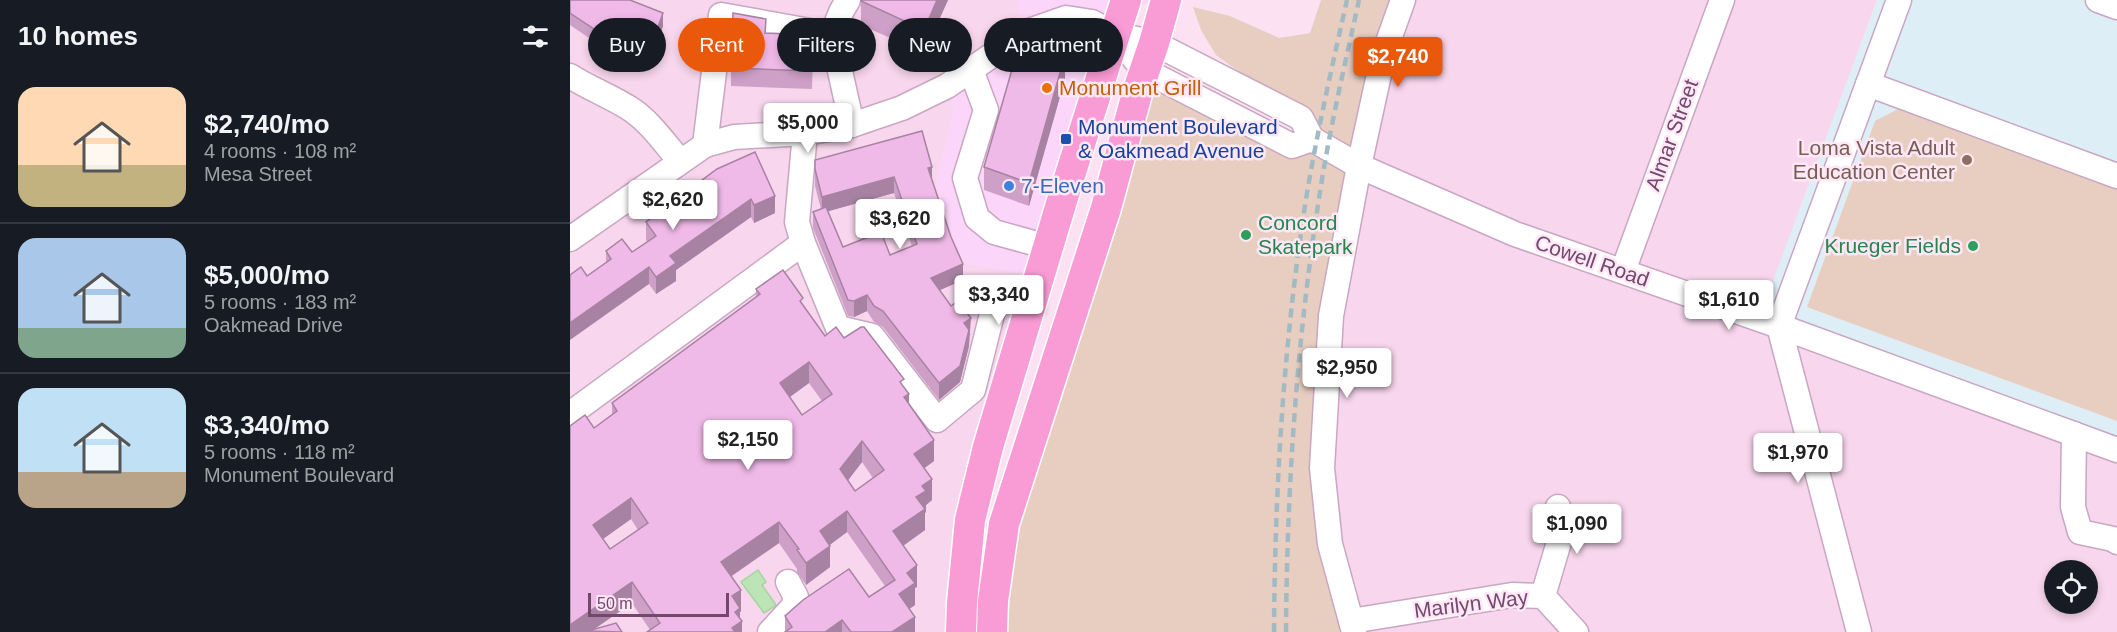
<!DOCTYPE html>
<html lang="en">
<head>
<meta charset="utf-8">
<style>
  :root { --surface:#171b24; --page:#242831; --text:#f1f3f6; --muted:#9ea1a6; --line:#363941; --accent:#ea580c }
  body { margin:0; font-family:Helvetica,sans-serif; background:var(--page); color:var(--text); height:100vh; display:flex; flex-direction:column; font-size:22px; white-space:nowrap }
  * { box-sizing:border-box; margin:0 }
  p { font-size:20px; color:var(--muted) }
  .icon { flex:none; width:33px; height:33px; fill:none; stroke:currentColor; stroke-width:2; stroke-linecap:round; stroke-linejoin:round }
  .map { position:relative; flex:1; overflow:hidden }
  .side { display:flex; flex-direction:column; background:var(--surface); width:570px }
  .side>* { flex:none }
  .top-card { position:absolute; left:18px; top:18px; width:570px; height:54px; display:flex; gap:12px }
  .buttons { position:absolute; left:1474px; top:560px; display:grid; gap:12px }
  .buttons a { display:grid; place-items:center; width:54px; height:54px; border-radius:50%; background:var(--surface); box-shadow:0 3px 9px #0003; font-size:30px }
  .scale { position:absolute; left:18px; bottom:15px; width:141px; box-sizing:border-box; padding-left:6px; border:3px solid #72496d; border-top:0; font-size:16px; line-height:21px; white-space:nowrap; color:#72496d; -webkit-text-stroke:4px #ffe7f6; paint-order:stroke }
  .price { position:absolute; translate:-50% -51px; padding:0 14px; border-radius:6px; background:#fff; color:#222; font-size:20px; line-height:39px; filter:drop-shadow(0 2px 3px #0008) }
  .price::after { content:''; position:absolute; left:50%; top:36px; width:18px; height:14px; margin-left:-9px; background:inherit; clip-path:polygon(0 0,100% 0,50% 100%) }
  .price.current { background:var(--accent); color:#fff }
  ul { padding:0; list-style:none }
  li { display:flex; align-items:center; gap:18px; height:150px; padding:0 18px }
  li+li { border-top:2px solid var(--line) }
  li span { display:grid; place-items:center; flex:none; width:168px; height:120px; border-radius:18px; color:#555 }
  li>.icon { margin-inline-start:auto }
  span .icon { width:72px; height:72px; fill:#fffc; stroke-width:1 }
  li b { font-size:26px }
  h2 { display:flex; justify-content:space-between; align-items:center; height:72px; padding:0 18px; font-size:26px }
  .pill { padding:0 21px; border-radius:27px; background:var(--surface); box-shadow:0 3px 9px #0003; font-size:21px; line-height:54px }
  .pill.current { background:var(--accent); color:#fff }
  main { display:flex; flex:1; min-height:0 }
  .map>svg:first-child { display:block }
  .residential { fill:#f8d6ed; fill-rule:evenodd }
  .commercial { fill:#fcd5fa }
  .education { fill:#deeef7 }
  .green { fill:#e8cec1 }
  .water { fill:#bce4b7; stroke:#a3d69d; stroke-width:1.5 }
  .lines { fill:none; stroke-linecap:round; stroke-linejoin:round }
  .minor-casing { stroke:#c9a7c2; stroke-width:27 }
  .major-casing { stroke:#fff; stroke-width:33 }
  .minor { stroke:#fff; stroke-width:24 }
  .major { stroke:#f99bd5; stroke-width:30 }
  .rail { stroke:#a1bac4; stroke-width:4.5; stroke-dasharray:9 6; stroke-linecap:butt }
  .wall { fill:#cea0c8; fill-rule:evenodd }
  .shaded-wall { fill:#a882a2 }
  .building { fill:#f0bae8; stroke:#a882a2; stroke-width:1.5; fill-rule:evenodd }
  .food-dot { fill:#e8710a; stroke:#ffe7f6; stroke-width:2 }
  .transit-dot { fill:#1a4fb4; stroke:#ffe7f6; stroke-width:2 }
  .education-dot { fill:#8d6e63; stroke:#ffe7f6; stroke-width:2 }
  .shop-dot { fill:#3f7fe0; stroke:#ffe7f6; stroke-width:2 }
  .leisure-dot { fill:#2e9e5b; stroke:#ffe7f6; stroke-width:2 }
  .labels { text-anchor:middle; stroke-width:5; stroke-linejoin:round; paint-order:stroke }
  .food-label { font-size:21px; fill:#c56008; stroke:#ffe7f6; text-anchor:start }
  .transit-label { font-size:21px; fill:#164399; stroke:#ffe7f6; text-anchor:start }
  .street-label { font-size:21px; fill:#72496d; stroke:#ffe7f6 }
  .education-label { font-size:21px; fill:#785e54; stroke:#ffe7f6; text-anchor:end }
  .shop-label { font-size:21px; fill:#366cbe; stroke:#ffe7f6; text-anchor:start }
  .leisure-label { font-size:21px; fill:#27864d; stroke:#ffe7f6; text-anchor:start }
</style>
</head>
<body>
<main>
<section class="side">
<h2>10 homes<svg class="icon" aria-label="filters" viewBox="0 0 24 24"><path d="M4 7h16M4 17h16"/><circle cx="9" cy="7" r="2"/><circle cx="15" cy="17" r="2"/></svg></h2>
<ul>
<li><span style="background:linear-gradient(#ffd9b3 65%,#c2b280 0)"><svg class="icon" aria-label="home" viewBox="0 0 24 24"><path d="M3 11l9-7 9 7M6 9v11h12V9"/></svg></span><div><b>$2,740/mo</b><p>4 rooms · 108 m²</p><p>Mesa Street</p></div></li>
<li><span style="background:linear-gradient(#a9c7e8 75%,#7fa58c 0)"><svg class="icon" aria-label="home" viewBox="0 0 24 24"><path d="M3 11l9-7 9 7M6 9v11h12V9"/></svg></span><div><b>$5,000/mo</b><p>5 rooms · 183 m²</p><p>Oakmead Drive</p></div></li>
<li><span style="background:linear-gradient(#bfe0f5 70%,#b9a48a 0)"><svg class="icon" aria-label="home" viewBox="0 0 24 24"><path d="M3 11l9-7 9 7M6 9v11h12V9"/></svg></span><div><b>$3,340/mo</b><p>5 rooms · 118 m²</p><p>Monument Boulevard</p></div></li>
</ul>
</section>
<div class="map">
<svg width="1547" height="632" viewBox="0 0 1547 632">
  <rect width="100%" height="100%" fill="#fbe1f2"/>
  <g class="residential">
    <polygon points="0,0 446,0 456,32 377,86 384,109 366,185 453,274 468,280 418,447 391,632 0,632"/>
    <path d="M 833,0 L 1307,0 L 1189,319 L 1547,450 L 1547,632 L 784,632 L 760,544 L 761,316 ZM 1485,570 L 1518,570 L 1518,603 L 1485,603 Z"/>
  </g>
  <polygon class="commercial" points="446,0 592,0 509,20 544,34 468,280 453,274 392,263 366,185 384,109 377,86 456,32"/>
  <polygon class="education" points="1307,0 1547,0 1547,450 1189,319"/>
  <g class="green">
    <polygon points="751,0 833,0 789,166 752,468 784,632 422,632 423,601 574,70 722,146 742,139 679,79 646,55 631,30 623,7 660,16 709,38 740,33"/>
    <polygon points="1332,107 1547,185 1547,421 1237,307 1305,121"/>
  </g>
  <polygon class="water" points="188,570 196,582 192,585 206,605 194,613 171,582"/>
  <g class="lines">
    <g class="minor-casing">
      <g id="minor">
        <polyline points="278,0 271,12 262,35 282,125"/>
        <polyline points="1528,0 1547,7"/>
        <polyline points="544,34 574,70 722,146 742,139"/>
        <polyline points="401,70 416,110 395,178 407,218 424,232 478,247"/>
        <path d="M 0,76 C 20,89 43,97 62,110 C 81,123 95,144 110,161"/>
        <polyline points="1298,84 1547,176"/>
        <polyline points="235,133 227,222 233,243 268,328 302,336 367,420 403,390 423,310"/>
        <polyline points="135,145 151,15 262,35"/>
        <polyline points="0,239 135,145 164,137 235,133 282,125 332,108 377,86 456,32 496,18 522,22 544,34 584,43 731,118 742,139 789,166 945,234 1209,326 1547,450"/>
        <polyline points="1053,271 1152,0"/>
        <polyline points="0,414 233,243"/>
        <polyline points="1504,434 1503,507 1510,532 1543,539 1547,542"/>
        <polyline points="973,596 989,542 988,507"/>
        <polyline points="781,621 942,595 973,596 1006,632"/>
        <polyline points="200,632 223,607 226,597 218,582"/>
        <polyline points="784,632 760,544 752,468 761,316 789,166 813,56 833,0"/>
        <polyline points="1289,632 1209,326 1329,0"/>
      </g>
    </g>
    <g class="major-casing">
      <g id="major">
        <polyline points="391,632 392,603 400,520 418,447 494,194 556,0"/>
        <polyline points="422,632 423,601 434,524 536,208 568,90 584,43 596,0"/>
      </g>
    </g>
    <use href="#minor" class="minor"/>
    <use href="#major" class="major"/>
    <g class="rail">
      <path d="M 704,632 C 705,483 714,334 738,187 C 749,124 763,62 777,0"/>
      <path d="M 716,632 C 717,484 727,338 750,192 C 760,127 775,64 789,0"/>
    </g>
  </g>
  <g class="wall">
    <polygon points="0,0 93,26 77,70 41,56 41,53 0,25"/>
    <polygon points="378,0 354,53 291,25 291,1"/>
    <polygon points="196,33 243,53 242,89 161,86 161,68"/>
    <polygon points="495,79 459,206 414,190 414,167"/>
    <polygon points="147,169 205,213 184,223 181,217 106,270 106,281 86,294 79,284 17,276 36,263 36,251 62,252 77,242 76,240 76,222"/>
    <path d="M 245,169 L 362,181 L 393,280 L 370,290 L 401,335 L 399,335 L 399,346 L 390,382 L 369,400 L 313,327 L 304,322 L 297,311 L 284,317 L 278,316 L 243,228 L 243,212 L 251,209 L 245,186 ZM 324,193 L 342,246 L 320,255 L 273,247 L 258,211 Z"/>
    <path d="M 186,289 L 233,306 L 255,336 L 274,338 L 334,387 L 339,404 L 364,461 L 354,468 L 362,500 L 356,505 L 356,512 L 355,513 L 355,530 L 333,546 L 347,587 L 345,588 L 345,605 L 339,609 L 345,632 L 215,632 L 215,616 L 299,597 L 315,586 L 277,532 L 260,545 L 260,567 L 236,585 L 227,572 L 227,569 L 209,543 L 162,576 L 171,611 L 170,612 L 170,619 L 172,632 L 80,630 L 62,603 L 23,630 L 52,632 L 0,632 L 42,415 L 42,403 L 186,297 ZM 239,383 L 252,401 L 232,415 L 220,397 ZM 292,462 L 303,478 L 285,491 L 277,481 ZM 61,519 L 68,530 L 40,549 L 33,539 Z"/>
  </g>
  <g class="shaded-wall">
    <polygon points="367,0 378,0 354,53 354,30"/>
    <polygon points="93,13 93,26 77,70 77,57"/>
    <polygon points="495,55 495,79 459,206 459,183"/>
    <polygon points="362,167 362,183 358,168"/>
    <polygon points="324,177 324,193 252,213 252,197"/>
    <polygon points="205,196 205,213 184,223 184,205"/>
    <polygon points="181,199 181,217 106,270 106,281 86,294 86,277 100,256"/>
    <polygon points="393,264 393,280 361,294 361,278"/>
    <polygon points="79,267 79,284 0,340 0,323"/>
    <polygon points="297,295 297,311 284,317 284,301"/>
    <polygon points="401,318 399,346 390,382 369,400 369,383 394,323"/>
    <polygon points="239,362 239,383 210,404 210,383"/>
    <polygon points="339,394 339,415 334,397"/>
    <polygon points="364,440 364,461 344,476 344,454"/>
    <polygon points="292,441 292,462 270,491 270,469"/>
    <polygon points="362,479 362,500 356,505 356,512 355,513 355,530 323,553 323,531 346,497 352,486"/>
    <polygon points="61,498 61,519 23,546 23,525"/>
    <polygon points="277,511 277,532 250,552 250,531"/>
    <polygon points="209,522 209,543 151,583 151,562"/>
    <polygon points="260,546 260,567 236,585 236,563"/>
    <polygon points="347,565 347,587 345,588 345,605 329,616 329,594 337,573"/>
    <polygon points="62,582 62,603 20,632 0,632 0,625"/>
    <polygon points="171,590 171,611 170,612 170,622 172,621 172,632 162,632 162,596"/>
    <polygon points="345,617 345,632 322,632"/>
    <polygon points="272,620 272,632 255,632"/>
  </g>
  <g class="building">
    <polygon points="0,0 60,0 93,13 77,57 41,43 42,41 0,13"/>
    <polygon points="292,0 367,0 354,30 291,1"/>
    <polygon points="163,13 196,19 195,33 243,35 242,71 161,68"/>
    <polygon points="469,46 495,55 459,183 414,167 445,59 454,62 455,53 468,56"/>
    <polygon points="352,131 362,167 358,168 381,237 393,264 361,278 381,306 388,301 401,318 394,323 399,330 390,366 369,383 313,311 304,306 297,295 284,301 278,300 243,212 256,207 273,247 311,232 320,255 347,244 324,177 252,197 245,169 245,160"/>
    <polygon points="185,152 205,196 184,205 181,199 100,256 106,263 86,277 79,267 0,323 0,275 11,267 17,276 41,259 36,251 52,239 62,252 86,236 76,222 147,169"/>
    <path d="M 213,270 L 233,298 L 230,301 L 255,336 L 266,327 L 274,338 L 291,327 L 294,327 L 334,379 L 330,382 L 339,394 L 334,397 L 364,440 L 344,454 L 362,479 L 352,486 L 356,491 L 346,497 L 355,509 L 323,531 L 347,565 L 337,573 L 345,583 L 329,594 L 345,617 L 322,632 L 281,632 L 272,620 L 255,632 L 215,632 L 222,627 L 215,616 L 233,600 L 279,569 L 299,597 L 325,580 L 277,511 L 250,531 L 260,546 L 236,563 L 227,550 L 229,549 L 209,522 L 151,562 L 171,590 L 162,596 L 170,608 L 165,612 L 172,621 L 162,628 L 165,632 L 77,632 L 90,623 L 62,582 L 0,625 L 0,426 L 15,415 L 24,428 L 47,411 L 42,403 L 190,294 L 186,289 ZM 239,362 L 262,394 L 232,415 L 210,383 ZM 292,441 L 314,470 L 285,491 L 270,469 ZM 61,498 L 78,523 L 40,549 L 23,525 Z"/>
    <polygon points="46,623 52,632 18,631"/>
  </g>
  <circle class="food-dot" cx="477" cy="88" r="6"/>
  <rect class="transit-dot" x="490" y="133" width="12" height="12" rx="3"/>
  <circle class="education-dot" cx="1397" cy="160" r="6"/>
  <circle class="shop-dot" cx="439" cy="186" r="6"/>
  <g class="leisure-dot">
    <circle cx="676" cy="235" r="6"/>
    <circle cx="1403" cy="246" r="6"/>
  </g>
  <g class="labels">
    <g class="food-label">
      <text x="489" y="95">Monument Grill</text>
    </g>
    <g class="transit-label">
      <text x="508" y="134">Monument Boulevard<tspan x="508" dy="24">&amp; Oakmead Avenue</tspan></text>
    </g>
    <g class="street-label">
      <text transform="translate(1102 135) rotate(-70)" y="7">Almar Street</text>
      <text transform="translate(1022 261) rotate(19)" y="7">Cowell Road</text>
      <text transform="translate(901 604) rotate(-7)" y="7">Marilyn Way</text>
    </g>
    <g class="education-label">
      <text x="1385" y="155">Loma Vista Adult<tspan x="1385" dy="24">Education Center</tspan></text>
    </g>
    <g class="shop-label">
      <text x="451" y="193">7-Eleven</text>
    </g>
    <g class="leisure-label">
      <text x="688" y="230">Concord<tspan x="688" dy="24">Skatepark</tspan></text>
      <text x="1391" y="253" text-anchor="end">Krueger Fields</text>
    </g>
  </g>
</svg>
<div class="buttons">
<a><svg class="icon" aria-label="locate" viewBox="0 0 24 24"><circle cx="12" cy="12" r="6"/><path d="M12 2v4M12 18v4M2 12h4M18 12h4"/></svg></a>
</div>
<div class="scale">50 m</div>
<b class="price current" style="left:828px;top:88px">$2,740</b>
<b class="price" style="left:238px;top:154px">$5,000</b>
<b class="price" style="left:103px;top:231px">$2,620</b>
<b class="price" style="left:330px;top:250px">$3,620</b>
<b class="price" style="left:429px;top:326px">$3,340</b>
<b class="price" style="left:1159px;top:331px">$1,610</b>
<b class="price" style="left:777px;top:399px">$2,950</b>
<b class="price" style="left:178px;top:471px">$2,150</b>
<b class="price" style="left:1228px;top:484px">$1,970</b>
<b class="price" style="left:1007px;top:555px">$1,090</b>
<div class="top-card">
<a class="pill">Buy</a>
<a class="pill current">Rent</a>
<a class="pill">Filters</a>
<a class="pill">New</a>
<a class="pill">Apartment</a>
</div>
</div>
</main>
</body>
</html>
